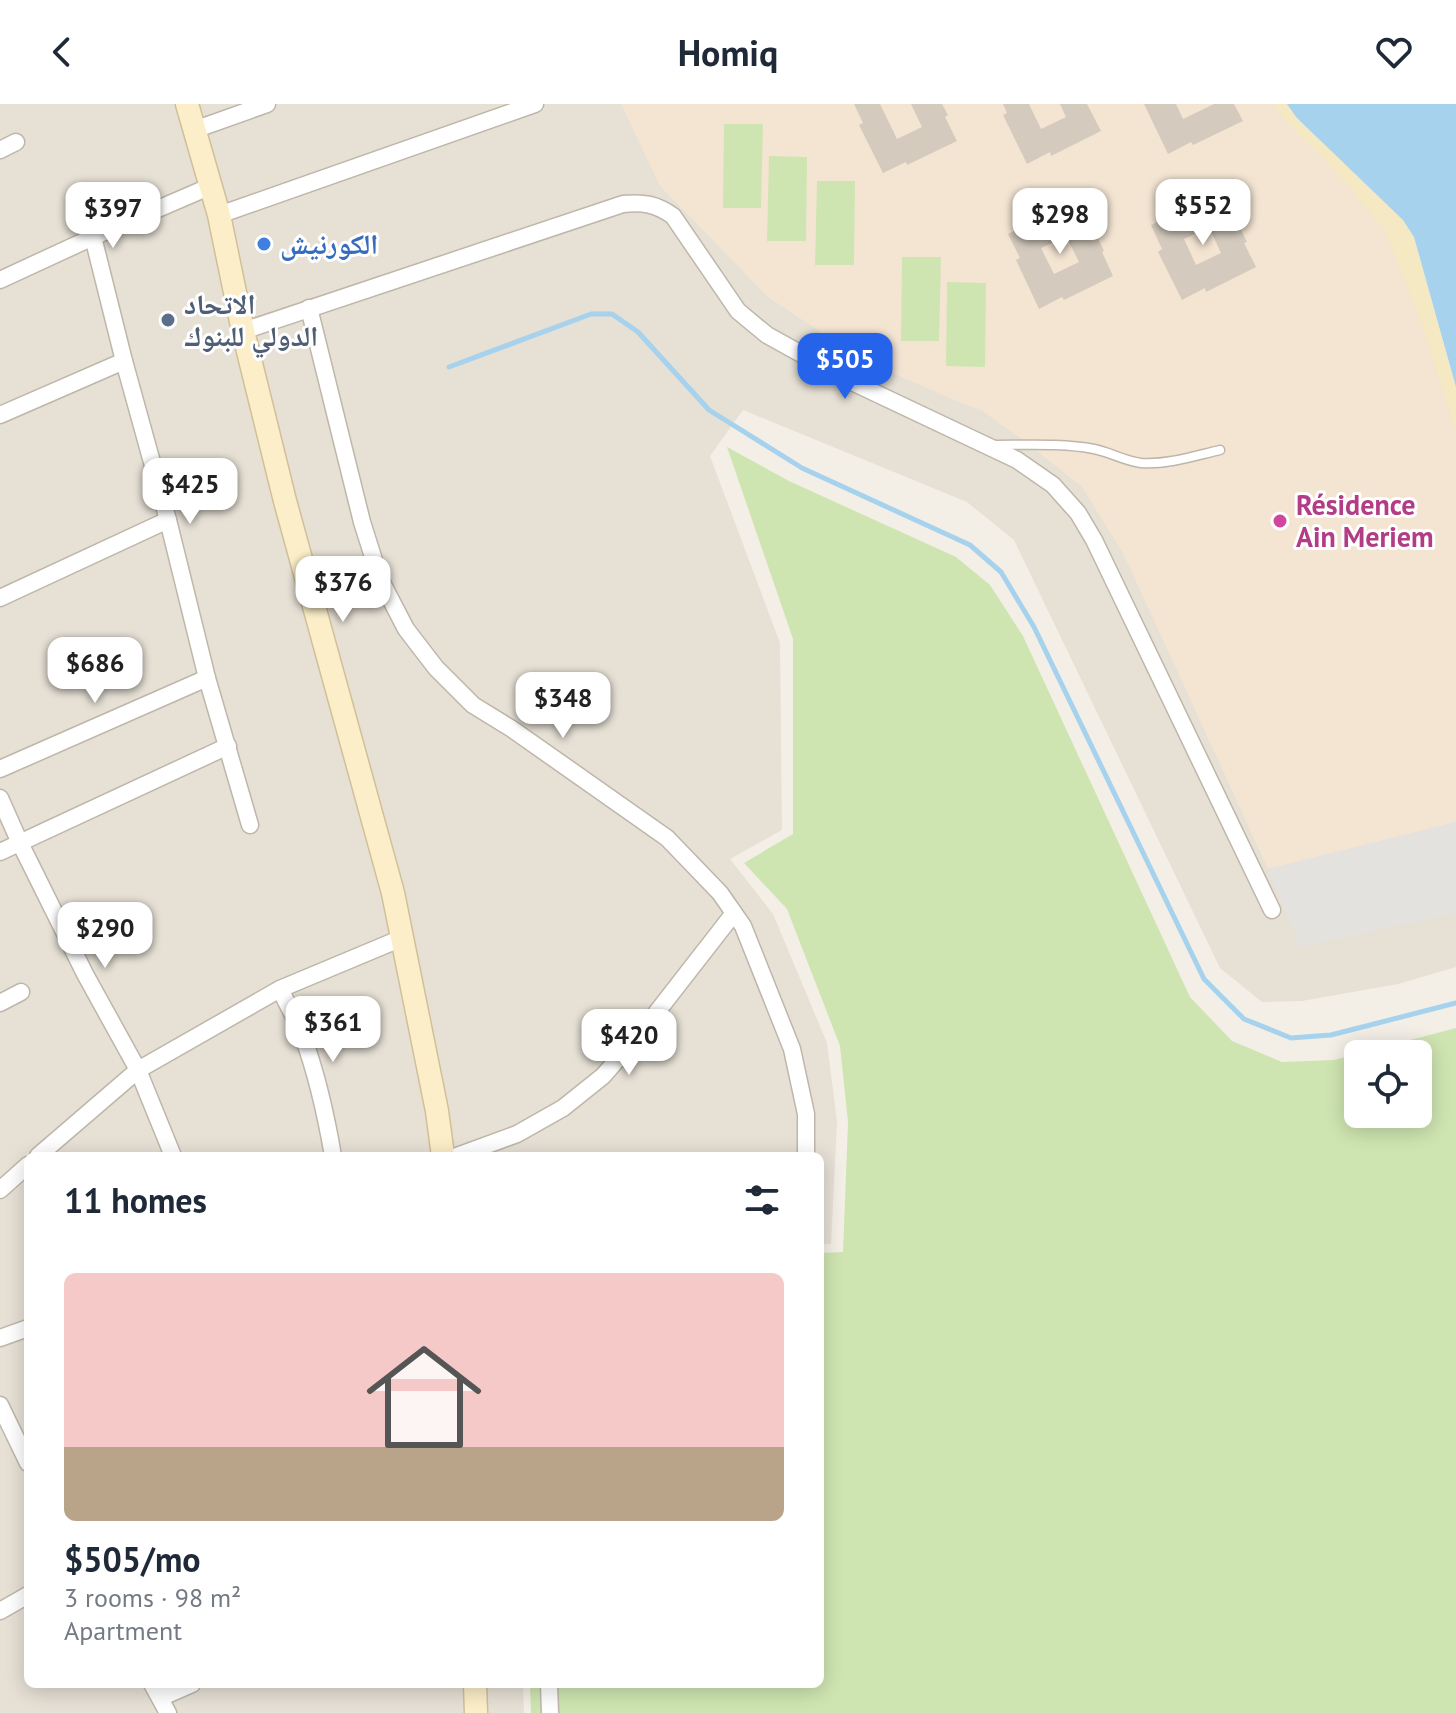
<!DOCTYPE html>
<html lang="en">
<head>
<meta charset="utf-8">
<style>
  :root { --surface:#fff; --page:#f2f2f3; --text:#1f2937; --muted:#747a83; --line:#e0e1e3; --accent:#2563eb }
  body { margin:0; font-family:"PT Sans","Noto Naskh Arabic",sans-serif; background:var(--page); color:var(--text); height:100vh; display:flex; flex-direction:column; font-size:30px; white-space:nowrap }
  * { box-sizing:border-box; margin:0 }
  p { font-size:26px; color:var(--muted) }
  .icon { flex:none; width:44px; height:44px; fill:none; stroke:currentColor; stroke-width:2; stroke-linecap:round; stroke-linejoin:round }
  .map { position:relative; flex:1; overflow:hidden }
  .panel { position:absolute; left:24px; top:1048px; width:800px; height:536px; display:flex; flex-direction:column; background:var(--surface); border-radius:12px; box-shadow:0 4px 20px #0003 }
  .panel>* { flex:none }
  .controls { position:absolute; left:1344px; top:936px; display:grid; gap:16px }
  .controls a { display:grid; place-items:center; width:88px; height:88px; border-radius:12px; background:var(--surface); box-shadow:0 4px 20px #0003; font-size:40px }
  .price { position:absolute; translate:-50% -68px; padding:0 18px; border-radius:16px; background:#fff; color:#222; font-size:26px; line-height:52px; filter:drop-shadow(0 2px 4px #0008) }
  .price::after { content:''; position:absolute; left:50%; top:48px; width:24px; height:18px; margin-left:-12px; background:inherit; clip-path:polygon(0 0,100% 0,50% 100%) }
  .price.selected { background:var(--accent); color:#fff }
  ul { padding:0; list-style:none }
  li { display:grid; align-content:center; gap:16px; height:424px; padding:0 40px }
  li+li { border-top:2px solid var(--line) }
  li span { display:grid; place-items:center; height:248px; border-radius:12px; color:#555 }
  li>.icon { margin-inline-start:auto }
  span .icon { width:144px; height:144px; fill:#fffc; stroke-width:1 }
  li b { font-size:34px }
  h2 { display:flex; justify-content:space-between; align-items:center; height:96px; padding:0 40px; font-size:34px }
  header { display:flex; justify-content:space-between; align-items:center; height:104px; padding:0 40px; background:var(--surface); font-size:36px; font-weight:600 }
  .map>svg:first-child { display:block }
  .residential { fill:#e6e0d5 }
  .commercial { fill:#f4e5d3 }
  .green { fill:#cfe5b1; fill-rule:evenodd }
  .sand { fill:#f5e9c4 }
  .parking { fill:#e4e2df }
  .water { fill:#a6d2ed }
  .lines { fill:none; stroke-linecap:round; stroke-linejoin:round }
  .stream { stroke:#a6d2ed; stroke-width:5 }
  .building { fill:#d4cabd; fill-rule:evenodd }
  .service-casing { stroke:#beb6aa; stroke-width:11 }
  .minor-casing { stroke:#beb6aa; stroke-width:19 }
  .secondary-casing { stroke:#d0c098; stroke-width:25 }
  .service { stroke:#fff; stroke-width:8 }
  .minor { stroke:#fff; stroke-width:16 }
  .secondary { stroke:#fceec8; stroke-width:22 }
  .shop-dot { fill:#3f7fe0; stroke:#fff; stroke-width:3 }
  .service-dot { fill:#5c6f8a; stroke:#fff; stroke-width:3 }
  .hotel-dot { fill:#d1479c; stroke:#fff; stroke-width:3 }
  .labels { text-anchor:middle; stroke-width:6; stroke-linejoin:round; paint-order:stroke }
  .shop-label { font-size:28px; font-weight:bold; fill:#366cbe; stroke:#fff; text-anchor:start }
  .service-label { font-size:28px; font-weight:bold; fill:#4e5e75; stroke:#fff; text-anchor:start }
  .hotel-label { font-size:28px; font-weight:bold; fill:#b23c85; stroke:#fff; text-anchor:start }
</style>
</head>
<body>
<header><svg class="icon" aria-label="back" viewBox="0 0 24 24"><path d="M15 5l-7 7 7 7"/></svg>Homiq<svg class="icon" aria-label="heart" viewBox="0 0 24 24"><path d="M12 20l-8-8c-3-5 5-10 8-4 3-6 11-1 8 4z"/></svg></header>
<div class="map">
<svg width="1456" height="1609" viewBox="0 0 1456 1609">
  <rect width="100%" height="100%" fill="#f3efe7"/>
  <polygon class="residential" points="0,0 1287,0 1297,14 1403,116 1456,283 1456,863 1398,880 1302,897 1262,898 1220,864 1014,436 967,398 743,306 710,352 780,539 782,726 730,755 773,810 827,939 837,1018 831,1140 820,1140 820,1052 28,1052 28,1580 523,1580 524,1609 0,1609"/>
  <polygon class="commercial" points="621,0 1274,0 1286,18 1328,59 1384,125 1423,223 1456,329 1456,718 1268,765 1124,451 1082,383 1027,339 981,306 961,299 861,255 768,193 660,82"/>
  <g class="green">
    <polygon points="724,20 763,20 761,104 723,104"/>
    <polygon points="769,52 807,53 806,137 767,137"/>
    <polygon points="817,77 855,77 854,161 815,161"/>
    <polygon points="902,153 941,153 939,237 901,237"/>
    <polygon points="947,178 986,179 985,263 946,262"/>
    <path d="M 727,343 L 789,377 L 956,453 L 990,481 L 1023,532 L 1190,893 L 1232,937 L 1282,958 L 1334,956 L 1456,924 L 1456,1609 L 531,1609 L 530,1580 L 820,1580 L 820,1149 L 843,1148 L 848,1018 L 840,942 L 787,805 L 744,759 L 793,730 L 793,535 ZM 1358,950 L 1418,950 L 1418,1010 L 1358,1010 Z"/>
  </g>
  <polygon class="sand" points="1274,0 1287,0 1297,14 1403,116 1414,133 1456,283 1456,329 1423,223 1384,125 1328,59 1286,18"/>
  <polygon class="parking" points="1456,718 1456,809 1300,843 1268,765"/>
  <polygon class="water" points="1287,0 1456,0 1456,283 1414,133 1403,116 1297,14"/>
  <g class="lines">
    <polyline class="stream" points="449,263 591,210 612,210 638,228 709,306 802,364 970,441 1001,468 1034,523 1204,875 1244,915 1291,934 1331,931 1456,899"/>
  </g>
  <g class="building">
    <polygon points="854,0 880,0 897,35 922,23 911,0 942,0 948,11 945,13 957,37 907,61 906,58 883,69 859,21 863,19"/>
    <polygon points="1003,0 1029,0 1041,25 1066,13 1060,0 1087,0 1101,27 1051,52 1050,48 1027,60 1003,11 1007,9"/>
    <polygon points="1144,0 1176,0 1183,15 1214,0 1234,0 1243,17 1193,41 1191,38 1168,50"/>
    <path d="M 1223,90 L 1247,138 L 1244,139 L 1256,163 L 1206,188 L 1205,184 L 1182,196 L 1158,148 L 1162,145 L 1151,121 L 1198,98 L 1200,102 ZM 1209,123 L 1221,149 L 1196,161 L 1184,135 Z"/>
    <path d="M 1081,99 L 1104,147 L 1102,148 L 1113,172 L 1064,196 L 1062,193 L 1039,205 L 1016,156 L 1020,154 L 1008,130 L 1055,107 L 1057,111 ZM 1066,132 L 1079,158 L 1054,170 L 1041,144 Z"/>
  </g>
  <g class="lines">
    <g class="service-casing">
      <path id="service" d="M 995,341 C 1026,341 1064,339 1094,345 C 1110,348 1124,357 1141,359 C 1167,361 1194,352 1220,346"/>
    </g>
    <g class="minor-casing">
      <g id="minor">
        <polyline points="194,26 267,0"/>
        <polyline points="0,46 16,38"/>
        <polyline points="219,111 535,0"/>
        <polyline points="93,133 124,257 168,416 207,574 250,721"/>
        <polyline points="0,176 93,133 211,82"/>
        <polyline points="309,204 362,418 380,475 406,525 436,564 473,601 512,625 667,734 720,789 743,822 792,945 806,1010 806,1052"/>
        <path d="M 243,227 L 623,100 C 644,98 656,100 673,112 L 738,207 L 767,231 L 850,277 L 1017,356 L 1053,381 L 1078,409 L 1094,436 L 1272,806"/>
        <polyline points="0,311 124,257"/>
        <polyline points="0,494 168,416"/>
        <polyline points="0,665 207,574"/>
        <polyline points="0,694 20,739 85,870 138,966 173,1052"/>
        <polyline points="0,748 228,642"/>
        <path d="M 280,885 C 287,900 296,915 302,930 C 317,970 326,1011 333,1052"/>
        <polyline points="0,899 21,888"/>
        <polyline points="38,1052 138,966 280,885 402,834"/>
        <polyline points="457,1052 517,1030 563,1004 603,972 643,926 734,809"/>
        <polyline points="0,1086 28,1061"/>
        <polyline points="0,1234 28,1224"/>
        <polyline points="0,1301 28,1359"/>
        <polyline points="0,1507 28,1491"/>
        <polyline points="152,1580 168,1609"/>
        <polyline points="549,1580 550,1609"/>
        <polyline points="160,1594 192,1580"/>
      </g>
    </g>
    <g class="secondary-casing">
      <g id="secondary">
        <polyline points="187,0 219,111 243,227 285,397 393,789 437,1007 443,1052"/>
        <polyline points="475,1580 476,1609"/>
      </g>
    </g>
    <use href="#service" class="service"/>
    <use href="#minor" class="minor"/>
    <use href="#secondary" class="secondary"/>
  </g>
  <circle class="shop-dot" cx="264" cy="140" r="8"/>
  <circle class="service-dot" cx="168" cy="216" r="8"/>
  <circle class="hotel-dot" cx="1280" cy="417" r="8"/>
  <g class="labels">
    <g class="shop-label">
      <text x="280" y="150">الكورنيش</text>
    </g>
    <g class="service-label">
      <text x="184" y="210">الاتحاد<tspan x="184" dy="32">الدولي للبنوك</tspan></text>
    </g>
    <g class="hotel-label">
      <text x="1296" y="411">Résidence<tspan x="1296" dy="32">Ain Meriem</tspan></text>
    </g>
  </g>
</svg>
<div class="controls">
<a><svg class="icon" aria-label="locate" viewBox="0 0 24 24"><circle cx="12" cy="12" r="6"/><path d="M12 2v4M12 18v4M2 12h4M18 12h4"/></svg></a>
</div>
<b class="price" style="left:1203px;top:143px">$552</b>
<b class="price" style="left:113px;top:146px">$397</b>
<b class="price" style="left:1060px;top:152px">$298</b>
<b class="price selected" style="left:845px;top:297px">$505</b>
<b class="price" style="left:190px;top:422px">$425</b>
<b class="price" style="left:343px;top:520px">$376</b>
<b class="price" style="left:95px;top:601px">$686</b>
<b class="price" style="left:563px;top:636px">$348</b>
<b class="price" style="left:105px;top:866px">$290</b>
<b class="price" style="left:333px;top:960px">$361</b>
<b class="price" style="left:629px;top:973px">$420</b>
<section class="panel">
<h2>11 homes<svg class="icon" aria-label="filters" viewBox="0 0 24 24"><path d="M4 7h16M4 17h16"/><circle cx="9" cy="7" r="2"/><circle cx="15" cy="17" r="2"/></svg></h2>
<ul>
<li><span style="background:linear-gradient(#f6c9c9 70%,#b9a48a 0)"><svg class="icon" aria-label="home" viewBox="0 0 24 24"><path d="M3 11l9-7 9 7M6 9v11h12V9"/></svg></span><div><b>$505/mo</b><p>3 rooms · 98 m²</p><p>Apartment</p></div></li>
</ul>
</section>
</div>
</body>
</html>
